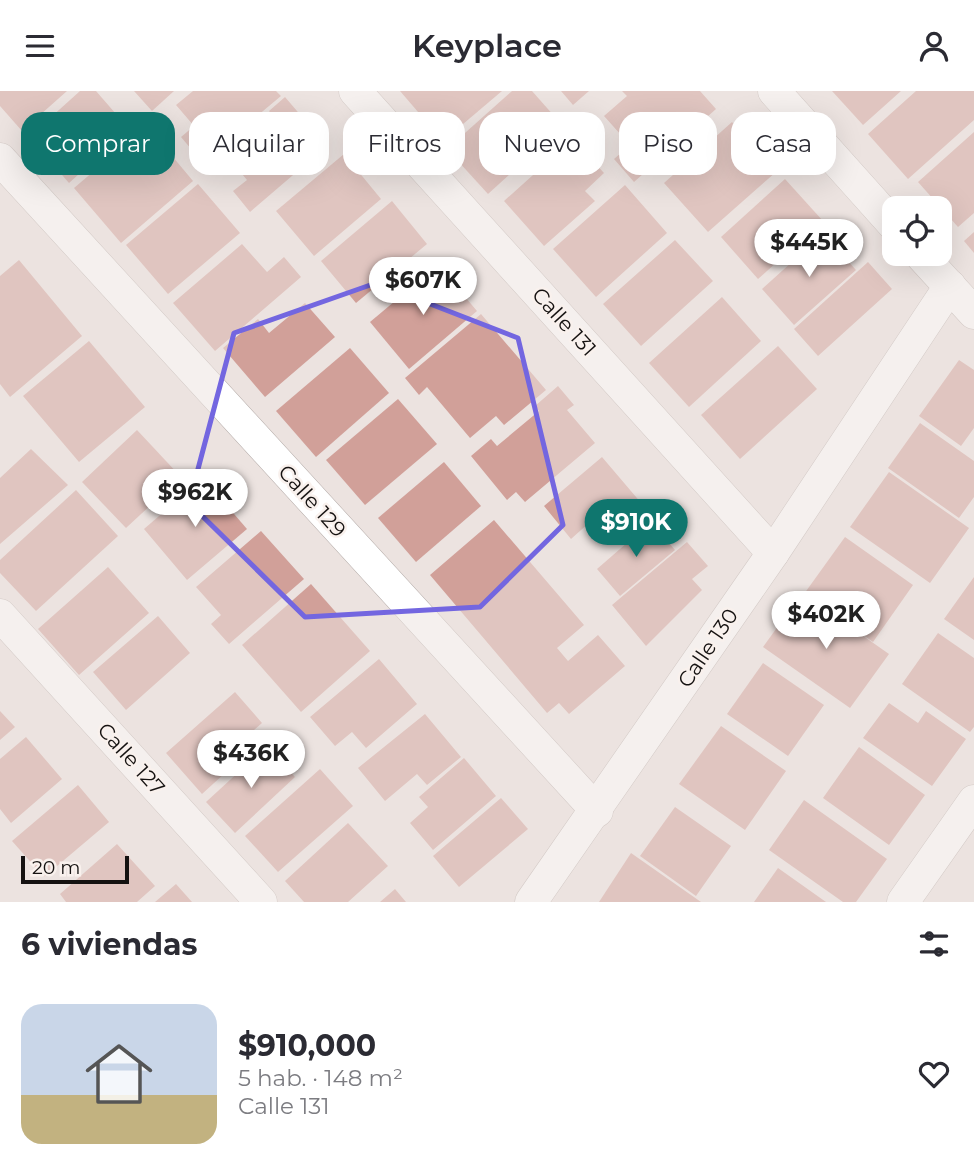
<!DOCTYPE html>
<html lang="es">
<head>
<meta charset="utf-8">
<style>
  :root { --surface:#fff; --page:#f2f2f3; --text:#2b2b33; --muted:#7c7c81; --line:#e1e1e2; --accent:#0f766e }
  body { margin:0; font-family:Montserrat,sans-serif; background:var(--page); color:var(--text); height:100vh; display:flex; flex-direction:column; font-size:26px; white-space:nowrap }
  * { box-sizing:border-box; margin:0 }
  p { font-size:23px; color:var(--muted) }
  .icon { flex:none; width:38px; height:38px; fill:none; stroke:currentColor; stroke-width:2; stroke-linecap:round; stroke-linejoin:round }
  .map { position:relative; height:811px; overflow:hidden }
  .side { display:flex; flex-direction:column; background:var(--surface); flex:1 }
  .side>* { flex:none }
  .banner { position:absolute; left:21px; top:21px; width:933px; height:63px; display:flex; gap:14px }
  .buttons { position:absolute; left:882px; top:105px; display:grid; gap:14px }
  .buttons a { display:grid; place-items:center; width:70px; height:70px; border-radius:14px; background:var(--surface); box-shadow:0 7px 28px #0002; font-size:35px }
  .scale { position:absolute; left:21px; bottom:18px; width:108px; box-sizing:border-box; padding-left:7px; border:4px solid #151211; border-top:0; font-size:19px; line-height:24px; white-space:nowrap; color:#151211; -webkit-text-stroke:5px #f9f1ed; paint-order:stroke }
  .price { position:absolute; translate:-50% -60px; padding:0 16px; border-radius:24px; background:#fff; color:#222; font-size:23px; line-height:46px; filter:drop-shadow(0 2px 4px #0008) }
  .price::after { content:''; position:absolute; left:50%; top:42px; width:21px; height:16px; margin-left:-10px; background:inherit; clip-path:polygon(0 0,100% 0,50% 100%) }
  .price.selected { background:var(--accent); color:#fff }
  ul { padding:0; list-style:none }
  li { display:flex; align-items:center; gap:21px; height:175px; padding:0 21px }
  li+li { border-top:2px solid var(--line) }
  li span { display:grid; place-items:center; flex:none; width:196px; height:140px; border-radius:21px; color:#555 }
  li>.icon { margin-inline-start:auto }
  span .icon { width:84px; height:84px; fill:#fffc; stroke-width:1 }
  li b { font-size:30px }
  h2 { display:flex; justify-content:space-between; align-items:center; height:84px; padding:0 21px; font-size:30px }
  .pill { padding:0 24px; border-radius:21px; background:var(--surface); box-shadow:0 7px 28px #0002; font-size:24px; line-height:63px }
  .pill.selected { background:var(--accent); color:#fff }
  header { display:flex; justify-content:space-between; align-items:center; height:91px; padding:0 21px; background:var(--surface); font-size:32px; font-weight:600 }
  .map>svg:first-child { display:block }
  .building { fill:#d1a099 }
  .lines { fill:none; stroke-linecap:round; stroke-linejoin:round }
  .street-casing { stroke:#b5aca9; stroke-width:33 }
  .street { stroke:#fff; stroke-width:32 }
  .marked { fill:none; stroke:#7366e0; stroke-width:5; stroke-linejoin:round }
  .labels { text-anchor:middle; stroke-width:5; stroke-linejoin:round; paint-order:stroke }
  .street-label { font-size:21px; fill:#151211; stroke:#f9f1ed }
</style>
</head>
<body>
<header><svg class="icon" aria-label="menu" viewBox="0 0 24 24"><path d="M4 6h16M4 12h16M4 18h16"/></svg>Keyplace<svg class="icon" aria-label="person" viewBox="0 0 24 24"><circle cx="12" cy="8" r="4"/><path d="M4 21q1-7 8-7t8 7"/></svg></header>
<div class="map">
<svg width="974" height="811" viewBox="0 0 974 811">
  <rect width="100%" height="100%" fill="#ece3e0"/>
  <g class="building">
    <polygon points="0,0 67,0 22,40 0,15"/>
    <polygon points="80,0 96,0 129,38 69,92 29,46"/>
    <polygon points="134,0 174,0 152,20"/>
    <polygon points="193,0 276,0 281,5 202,71 181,46 194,35 176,14"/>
    <polygon points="400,0 502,0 443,50"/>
    <polygon points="512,0 532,0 563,35 488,103 447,58"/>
    <polygon points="561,0 589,0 573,14"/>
    <polygon points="622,0 700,0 716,18 634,91 614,68 630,54 604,25 627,5"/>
    <polygon points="832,0 901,0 863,34"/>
    <polygon points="916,0 974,0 974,29 908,88 868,43"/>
    <polygon points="285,6 327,55 250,121 233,100 247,89 227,65 274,26 269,20"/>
    <polygon points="732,31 776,81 708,141 664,92"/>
    <polygon points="147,35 193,90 121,152 74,97"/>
    <polygon points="974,41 974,122 958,136 918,91"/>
    <polygon points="573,48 604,82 585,100 595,110 544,155 504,110"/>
    <polygon points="344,63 381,108 314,165 276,120"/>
    <polygon points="785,88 823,130 758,188 721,146"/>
    <polygon points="198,93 240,142 168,203 126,154"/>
    <polygon points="625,94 667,142 596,206 553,158"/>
    <polygon points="392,110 427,153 356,212 321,170"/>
    <polygon points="974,141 974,162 964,150"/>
    <polygon points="823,143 856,179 794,234 762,198"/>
    <polygon points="675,149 713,190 641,255 603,213"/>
    <polygon points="242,153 267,181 284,166 301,186 215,260 173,212"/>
    <polygon points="19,169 82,245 10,306 0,293 0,185"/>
    <polygon points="868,171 892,198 818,265 794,238"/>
    <polygon points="438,174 477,220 409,278 370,231"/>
    <polygon points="722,206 761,250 689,316 649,272"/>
    <polygon points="305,212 335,246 265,306 223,257 258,228 269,242"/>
    <polygon points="481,223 546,299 504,334 496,325 470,347 427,296 419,304 405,287"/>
    <polygon points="89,250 145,316 79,371 23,305"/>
    <polygon points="778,255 817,298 740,368 701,324"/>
    <polygon points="350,257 389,302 316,366 276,320"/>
    <polygon points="959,269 974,279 974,337 961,355 919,325"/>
    <polygon points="558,295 574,314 567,319 595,352 525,411 516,401 507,409 471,365 491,348 497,355 539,320 535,315"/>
    <polygon points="398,308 437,353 365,414 326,369"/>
    <polygon points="920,332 974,370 974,406 959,427 888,377"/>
    <polygon points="137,339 181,386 126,437 82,391"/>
    <polygon points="31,358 68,394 0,453 0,387"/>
    <polygon points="602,366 642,413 603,446 590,431 571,448 544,415"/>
    <polygon points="444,371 481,415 416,471 378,427"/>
    <polygon points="889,381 969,437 930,492 850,436"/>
    <polygon points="203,387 247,438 187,489 144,438"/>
    <polygon points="76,399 118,445 36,520 0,482 0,469"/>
    <polygon points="494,429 584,534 557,557 568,570 598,544 625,575 569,623 559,612 547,622 430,484"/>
    <polygon points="651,431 675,459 620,505 597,478"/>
    <polygon points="261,440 304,488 229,553 211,533 221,524 196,496"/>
    <polygon points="845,446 913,494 873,551 804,503"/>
    <polygon points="687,451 708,475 692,488 702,499 646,555 612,514"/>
    <polygon points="108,476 149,522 79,584 38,538"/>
    <polygon points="974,486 974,549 944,528"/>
    <polygon points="311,493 370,560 301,621 242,554"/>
    <polygon points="802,502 889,563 850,617 763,556"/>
    <polygon points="158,525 190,562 126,619 93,581"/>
    <polygon points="938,542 974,567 974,636 970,641 902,593"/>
    <polygon points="379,568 417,613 366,657 352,641 335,655 310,626"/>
    <polygon points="763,572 824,614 788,665 727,623"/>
    <polygon points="235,601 262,632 236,655 246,663 202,703 166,662"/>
    <polygon points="889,612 918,632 926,620 966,648 932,695 863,647"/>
    <polygon points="0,620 15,636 0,649"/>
    <polygon points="425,623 461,666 427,694 417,683 385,710 358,677"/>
    <polygon points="721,635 786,680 745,739 679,693"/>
    <polygon points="26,646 62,688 11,732 0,718 0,668"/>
    <polygon points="267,655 295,686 235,742 206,711"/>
    <polygon points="859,656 925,704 889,754 823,707"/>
    <polygon points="464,667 496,705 433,759 410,732 428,716 419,706"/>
    <polygon points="320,678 353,715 278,781 245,745"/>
    <polygon points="78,694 109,731 44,786 12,750"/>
    <polygon points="501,707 528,738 459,796 433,765"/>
    <polygon points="804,709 887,768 856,811 843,811 769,759"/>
    <polygon points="675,716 731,755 696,805 640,765"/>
    <polygon points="348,732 388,775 348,811 304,811 285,790"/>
    <polygon points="117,753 155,795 137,811 66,811 60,803"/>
    <polygon points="631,762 701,811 599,811"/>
    <polygon points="778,777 826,811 754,811"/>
    <polygon points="176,793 192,811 155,811"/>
    <polygon points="395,798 406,811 380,811"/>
  </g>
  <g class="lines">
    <g class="street-casing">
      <g id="street">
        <polyline points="355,0 773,462"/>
        <polyline points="774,0 894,134"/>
        <polyline points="0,68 597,720"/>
        <polyline points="920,163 974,222"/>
        <polyline points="0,524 261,811"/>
        <polyline points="531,811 773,462 950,195"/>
        <polyline points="903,811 974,710"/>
      </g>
    </g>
    <use href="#street" class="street"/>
  </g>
  <path d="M0 0H974V811H0ZM 376,192 L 518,247 L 563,434 L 480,516 L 305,526 L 189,412 L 234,242 Z" fill="#ece3e0" fill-opacity=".55" fill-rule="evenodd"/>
  <path class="marked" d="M 376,192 L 518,247 L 563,434 L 480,516 L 305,526 L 189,412 L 234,242 Z"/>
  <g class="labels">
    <g class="street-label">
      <text transform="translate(564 231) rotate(48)" y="7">Calle 131</text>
      <text transform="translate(312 410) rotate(48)" y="7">Calle 129</text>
      <text transform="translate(708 557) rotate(-56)" y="7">Calle 130</text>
      <text transform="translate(131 668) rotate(48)" y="7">Calle 127</text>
    </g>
  </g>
</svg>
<div class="buttons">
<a><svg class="icon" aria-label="locate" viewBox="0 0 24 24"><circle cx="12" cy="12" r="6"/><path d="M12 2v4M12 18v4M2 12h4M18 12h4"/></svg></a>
</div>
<div class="scale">20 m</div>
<b class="price" style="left:809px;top:188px">$445K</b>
<b class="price" style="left:423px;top:226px">$607K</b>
<b class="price" style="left:195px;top:438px">$962K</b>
<b class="price selected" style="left:636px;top:468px">$910K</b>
<b class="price" style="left:826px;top:560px">$402K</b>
<b class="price" style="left:251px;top:699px">$436K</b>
<div class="banner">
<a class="pill selected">Comprar</a>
<a class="pill">Alquilar</a>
<a class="pill">Filtros</a>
<a class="pill">Nuevo</a>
<a class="pill">Piso</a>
<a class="pill">Casa</a>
</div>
</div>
<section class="side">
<h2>6 viviendas<svg class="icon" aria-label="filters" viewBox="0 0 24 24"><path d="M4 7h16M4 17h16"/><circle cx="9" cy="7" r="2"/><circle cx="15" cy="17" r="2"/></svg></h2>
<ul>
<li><span style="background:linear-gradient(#c9d6e8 65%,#c2b280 0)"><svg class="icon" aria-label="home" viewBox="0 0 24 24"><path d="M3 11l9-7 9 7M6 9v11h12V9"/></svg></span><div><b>$910,000</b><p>5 hab. · 148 m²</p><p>Calle 131</p></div><svg class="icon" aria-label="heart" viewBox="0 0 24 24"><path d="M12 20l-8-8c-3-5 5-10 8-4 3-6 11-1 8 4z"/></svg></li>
</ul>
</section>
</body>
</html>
